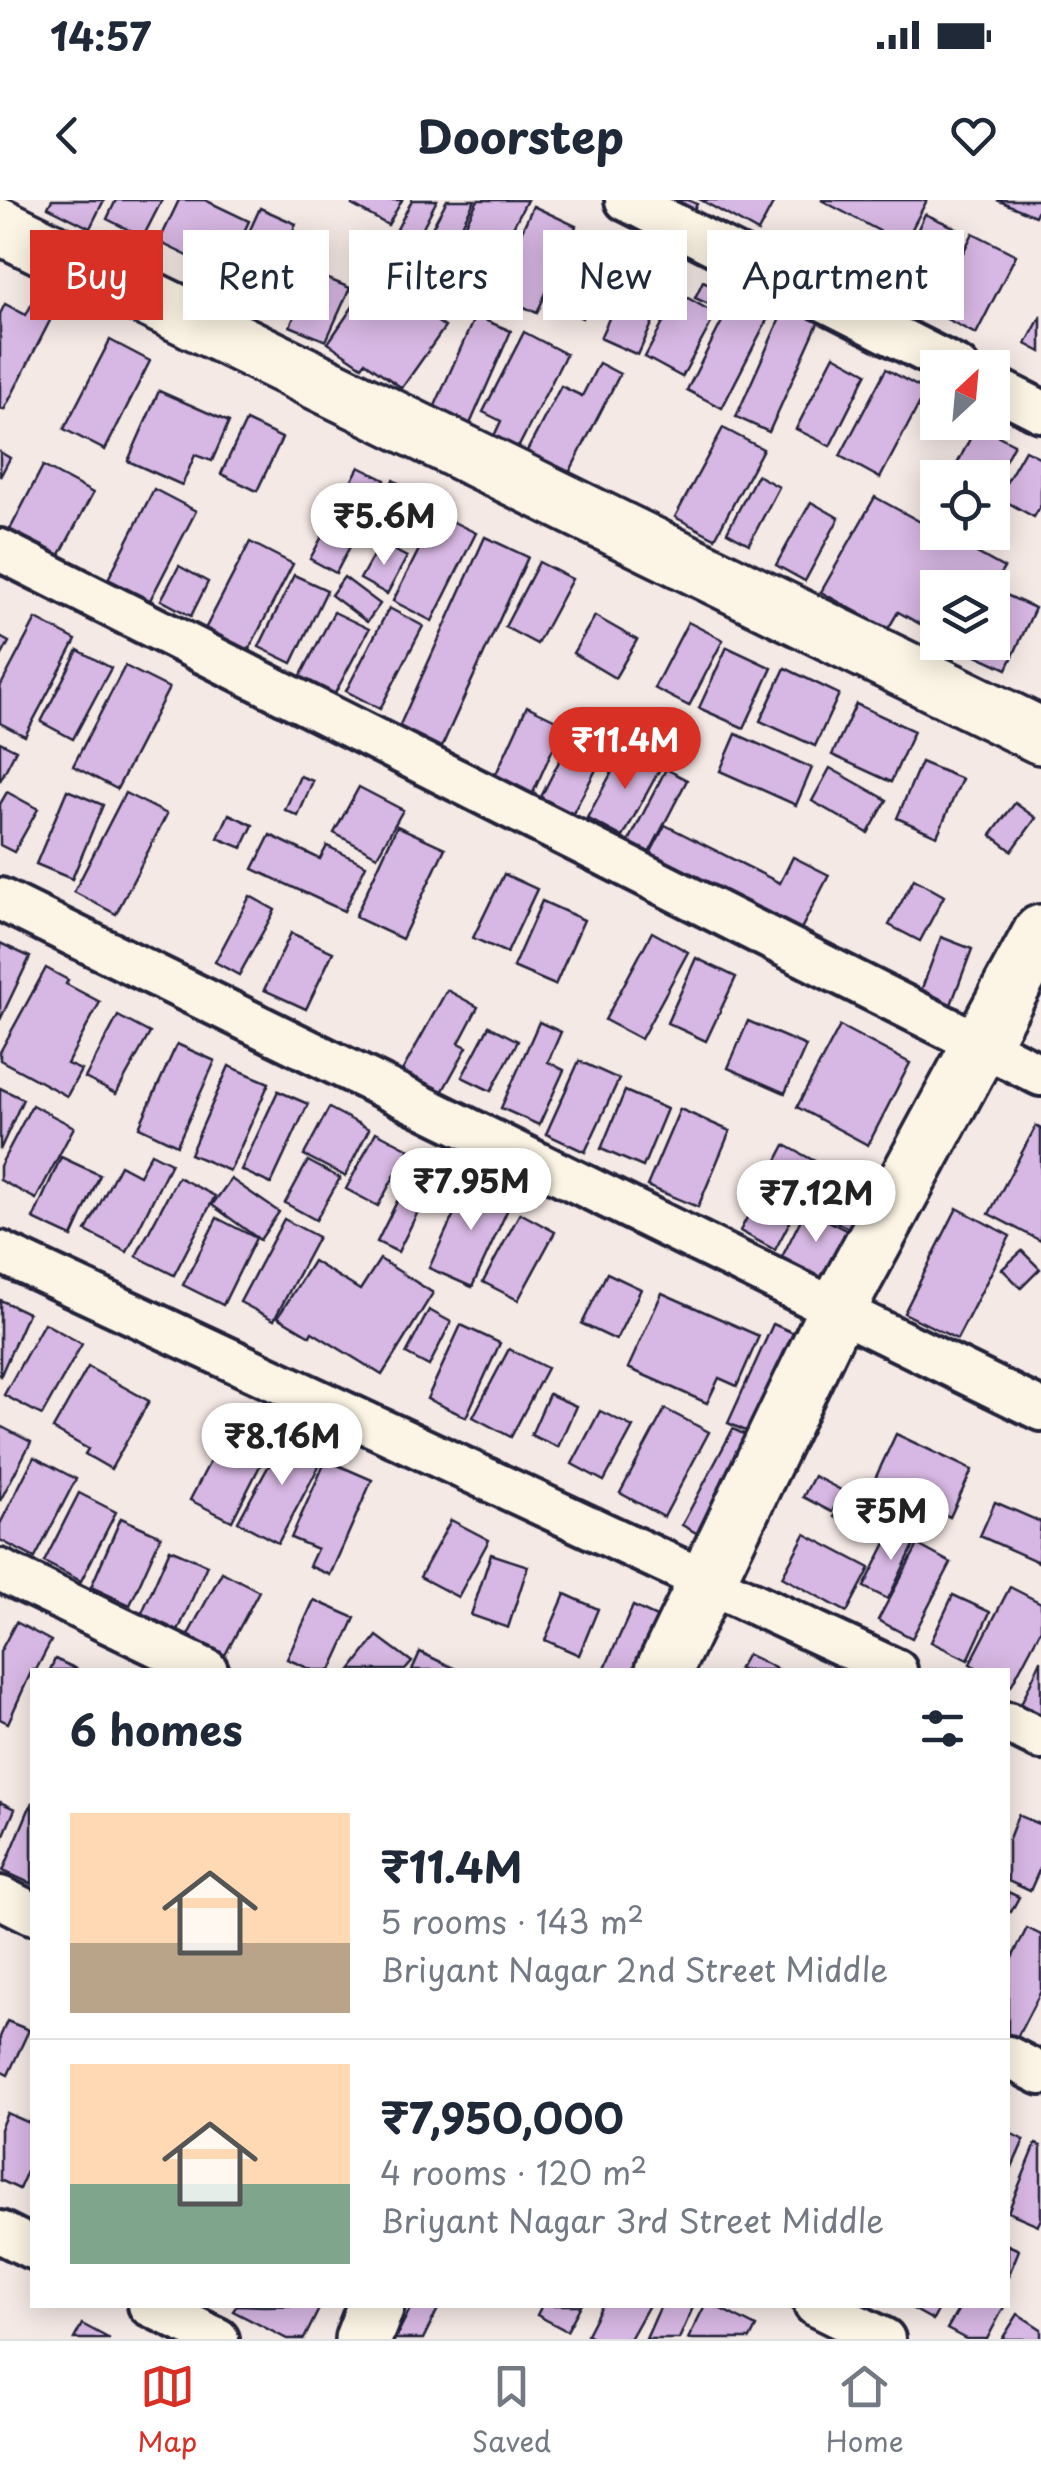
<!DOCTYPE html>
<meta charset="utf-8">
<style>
body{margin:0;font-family:"Playpen Sans",sans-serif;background:#f6f6f7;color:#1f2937;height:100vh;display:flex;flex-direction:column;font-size:38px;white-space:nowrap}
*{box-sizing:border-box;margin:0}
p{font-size:32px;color:#747a83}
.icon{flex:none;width:55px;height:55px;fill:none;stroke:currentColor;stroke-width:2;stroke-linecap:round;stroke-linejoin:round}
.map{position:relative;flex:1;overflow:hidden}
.sheet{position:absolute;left:30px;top:1468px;width:980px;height:640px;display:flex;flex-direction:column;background:#fff;border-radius:0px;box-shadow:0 5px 25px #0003}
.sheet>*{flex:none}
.top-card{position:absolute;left:30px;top:30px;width:982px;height:90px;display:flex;gap:20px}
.needle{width:65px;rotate:26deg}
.tools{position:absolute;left:920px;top:150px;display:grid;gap:20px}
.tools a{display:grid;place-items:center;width:90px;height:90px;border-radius:0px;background:#fff;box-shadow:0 5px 25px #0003;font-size:50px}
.price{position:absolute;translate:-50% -85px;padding:0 22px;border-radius:35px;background:#fff;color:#222;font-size:32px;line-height:65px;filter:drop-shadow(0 2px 5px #0008)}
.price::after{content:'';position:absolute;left:50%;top:60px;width:30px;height:22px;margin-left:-15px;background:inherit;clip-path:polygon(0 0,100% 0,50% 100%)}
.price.current{background:#d93025;color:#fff}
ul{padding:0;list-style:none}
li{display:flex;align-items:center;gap:30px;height:250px;padding:0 40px}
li+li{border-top:2px solid #e0e1e3}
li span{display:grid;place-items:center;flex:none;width:280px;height:200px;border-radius:0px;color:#555}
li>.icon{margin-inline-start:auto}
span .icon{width:120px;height:120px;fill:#fffc;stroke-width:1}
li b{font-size:42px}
h2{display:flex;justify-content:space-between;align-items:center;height:120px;padding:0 40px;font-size:42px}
.chip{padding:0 35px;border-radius:0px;background:#fff;box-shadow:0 5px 25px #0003;font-size:35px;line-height:90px}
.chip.current{background:#d93025;color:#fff}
.status{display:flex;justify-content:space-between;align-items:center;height:70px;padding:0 50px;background:#fff;direction:ltr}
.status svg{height:28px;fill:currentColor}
header{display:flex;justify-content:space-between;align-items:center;height:130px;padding:0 40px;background:#fff;font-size:45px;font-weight:700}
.menu{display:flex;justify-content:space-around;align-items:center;height:140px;border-top:2px solid #e0e1e3;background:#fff;font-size:28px;color:#747a83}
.menu a{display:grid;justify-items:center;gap:5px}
.menu .current{color:#d93025}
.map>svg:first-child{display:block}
.building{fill:#d7b7e3;stroke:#22223b;stroke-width:2.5}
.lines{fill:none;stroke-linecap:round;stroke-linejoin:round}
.street-casing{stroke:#22223b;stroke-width:48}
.secondary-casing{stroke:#22223b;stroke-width:62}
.street{stroke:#fcf5e5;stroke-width:40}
.secondary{stroke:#fcf5e5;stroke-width:55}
</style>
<div class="status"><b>14:57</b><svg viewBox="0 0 49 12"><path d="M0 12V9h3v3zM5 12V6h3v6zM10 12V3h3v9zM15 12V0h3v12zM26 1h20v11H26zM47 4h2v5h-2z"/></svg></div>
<header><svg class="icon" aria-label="back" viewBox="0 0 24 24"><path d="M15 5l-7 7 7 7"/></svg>Doorstep<svg class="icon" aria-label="heart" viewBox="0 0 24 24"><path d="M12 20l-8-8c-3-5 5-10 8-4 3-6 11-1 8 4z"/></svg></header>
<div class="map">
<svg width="1041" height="2139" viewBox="0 0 1041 2139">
<rect width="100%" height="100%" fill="#f5e9e5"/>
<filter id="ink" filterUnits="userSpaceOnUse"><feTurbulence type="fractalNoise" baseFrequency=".01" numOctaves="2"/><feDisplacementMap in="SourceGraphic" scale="20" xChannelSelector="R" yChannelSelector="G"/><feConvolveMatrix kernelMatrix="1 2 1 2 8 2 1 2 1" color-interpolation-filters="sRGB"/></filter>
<g filter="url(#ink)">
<g class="building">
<path d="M52 0H104L90 28 48 7Z"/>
<path d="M116 0H162L143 37 107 19Z"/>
<path d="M179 0H205L249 21 221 81 194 68 198 61 159 42Z"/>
<path d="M355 0H402L388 25 352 5Z"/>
<path d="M412 0H437L411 50 391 41Z"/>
<path d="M447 0H475L440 66 418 54Z"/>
<path d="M478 0H527L480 90 442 70Z"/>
<path d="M660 0H688L697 4 687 23Z"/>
<path d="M701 0H775L758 32Z"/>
<path d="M821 0H927L904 44Z"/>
<path d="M997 0H1041V3L1035 16Z"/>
<path d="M533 6 576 26 537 113 494 93Z"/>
<path d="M260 8 296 24 262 102 225 85Z"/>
<path d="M925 14 963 31 948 63 910 46Z"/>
<path d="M973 33 1016 55 976 134 933 112Z"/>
<path d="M583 43 613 59 582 118 552 102Z"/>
<path d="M907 49 931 60 908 106 884 94Z"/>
<path d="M639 53 676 70 638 155 600 138Z"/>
<path d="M314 73 350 88 326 141 290 126Z"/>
<path d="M373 77 445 127 402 188 365 162 362 166 328 143Z"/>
<path d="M703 81 734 95 726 112 695 98Z"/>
<path d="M679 93 716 114 682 177 645 157Z"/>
<path d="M36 96 57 107 4 210 0 208V114L5 104 26 115Z"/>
<path d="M734 98 769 116 722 208 687 190Z"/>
<path d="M785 107 819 121 769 232 736 217Z"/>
<path d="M475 116 511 131 470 224 434 208Z"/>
<path d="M1041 116V152L1026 144Z"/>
<path d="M524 132 566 154 518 248 494 236 501 221 483 212Z"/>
<path d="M110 140 150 161 105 250 64 229Z"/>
<path d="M834 155 867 173 830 246 796 229Z"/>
<path d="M599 163 620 174 568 275 526 253 561 186 582 196Z"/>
<path d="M886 169 926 191 880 278 840 256Z"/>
<path d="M159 191 229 222 212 261 195 255 182 285 128 261Z"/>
<path d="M246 221 282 238 257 291 221 274Z"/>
<path d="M977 225 1014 244 992 285V278H950Z"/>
<path d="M723 228 763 249 715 338 675 317Z"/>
<path d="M1025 250 1041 258V305L1034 317 998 297Z"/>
<path d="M0 252 10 258 0 277Z"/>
<path d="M43 266 93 293 57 360 4 341Z"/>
<path d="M359 267 385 280 336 373 310 359Z"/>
<path d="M757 275 779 287 749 344 727 332Z"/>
<path d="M393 280 411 290 383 342 365 332Z"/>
<path d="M154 289 196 311 146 408 104 387Z"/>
<path d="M875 297 1004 368 992 388H938V434L898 412 888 429 821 392Z"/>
<path d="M811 302 839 318 805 381 776 365Z"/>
<path d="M437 314 476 333 432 421 393 401Z"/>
<path d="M485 337 528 357 437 557 394 538Z"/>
<path d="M250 342 293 364 245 457 202 435Z"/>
<path d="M380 343 407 357 387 394 360 379Z"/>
<path d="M539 362 572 379 537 444 505 427Z"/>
<path d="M179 366 208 382 191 416 161 400Z"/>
<path d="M294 375 327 390 292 463 259 447Z"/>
<path d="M344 377 380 404 367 422 331 395Z"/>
<path d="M1002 393 1035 408 1007 469 974 454 980 442H992V415Z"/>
<path d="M389 408 423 426 380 509 346 491Z"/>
<path d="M334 412 369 429 333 497 299 479Z"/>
<path d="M595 416 637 440 615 478 573 453Z"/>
<path d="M36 419 76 440 25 536 0 523V487Z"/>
<path d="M688 422 723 440 689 506 654 488Z"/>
<path d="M0 437 9 442 0 459Z"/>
<path d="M727 447 772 468 744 528 699 508Z"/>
<path d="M78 450 111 468 73 539 41 522Z"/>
<path d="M125 466 169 488 117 589 73 566Z"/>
<path d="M785 468 839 494 815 546 760 521Z"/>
<path d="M856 504 914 531 891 582 832 555Z"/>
<path d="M527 506 564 524 528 604 490 587Z"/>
<path d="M575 530 608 547 571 617 539 601Z"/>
<path d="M736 534 812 568 796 605 720 571Z"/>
<path d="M0 542 16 550 0 581Z"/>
<path d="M626 546 662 565 623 637 587 618Z"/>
<path d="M921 562 962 579 937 636 897 618Z"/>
<path d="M830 568 887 600 868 633 812 601Z"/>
<path d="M666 569 687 580 645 661 624 651Z"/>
<path d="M300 576 313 581 298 616 285 610Z"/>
<path d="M359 587 403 610 377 656 334 633Z"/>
<path d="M67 590 103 605 72 679 36 664Z"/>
<path d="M7 592 38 609 14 652 0 645V604Z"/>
<path d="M125 593 167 614 116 714 74 692Z"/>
<path d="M1015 603 1036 618 1012 651 991 635Z"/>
<path d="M229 614 253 625 242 648 218 638Z"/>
<path d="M665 625 780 683 793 657 829 675 800 731 650 654Z"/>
<path d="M397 626 445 648 402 739 355 717Z"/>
<path d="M270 635 320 659 327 646 366 665 344 711 253 669Z"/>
<path d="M504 674 537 689 507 753 473 738Z"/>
<path d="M914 679 944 696 920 741 889 725Z"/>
<path d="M250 696 275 710 239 775 215 762Z"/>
<path d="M542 701 584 720 555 785 513 767Z"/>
<path d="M652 732 688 752 641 839 605 820Z"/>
<path d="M291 733 333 752 306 809 264 790Z"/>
<path d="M941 737 972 749 949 810 918 799Z"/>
<path d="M0 743 30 757 0 820Z"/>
<path d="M696 758 736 777 706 841 667 823Z"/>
<path d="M46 768 68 780 66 784 100 802 67 864 81 870 67 896 0 860V852Z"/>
<path d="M447 790 478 807 459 843 467 847 441 894 401 873Z"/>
<path d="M118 816 150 833 116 894 85 878Z"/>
<path d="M748 821 806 846 785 893 728 868Z"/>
<path d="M539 822 561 832 548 862 564 870 539 925 501 908Z"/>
<path d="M489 826 518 841 491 891 462 877Z"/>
<path d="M840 826 910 863 868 945 797 907Z"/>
<path d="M177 844 215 861 177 945 139 927Z"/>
<path d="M579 861 619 879 585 952 546 934Z"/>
<path d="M229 866 269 883 230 971 190 954Z"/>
<path d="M0 888 23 899 0 950Z"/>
<path d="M278 891 308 904 271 984 241 970Z"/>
<path d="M625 891 667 909 643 967 601 949Z"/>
<path d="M32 905 74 927 36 999 0 980V966Z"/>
<path d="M329 908 369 929 345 976 304 955Z"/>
<path d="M680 909 730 931 698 1007 647 986Z"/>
<path d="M1036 926 1041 929V1041L989 1014Z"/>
<path d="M376 932 409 949 378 1006 346 989Z"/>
<path d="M785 945 820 964 775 1050 740 1031Z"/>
<path d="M151 953 171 963 127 1052 86 1031 120 965 139 975Z"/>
<path d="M420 955 441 965 398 1052 377 1042Z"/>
<path d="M61 957 100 975 72 1037 33 1019Z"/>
<path d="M308 961 340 978 316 1020 285 1003Z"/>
<path d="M856 967 878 978 852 1030 829 1018Z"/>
<path d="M178 977 215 996 174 1075 136 1056Z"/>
<path d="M231 979 279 1012 260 1040 212 1005Z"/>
<path d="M470 979 513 998 472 1087 429 1068Z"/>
<path d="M957 1008 1010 1036 957 1139 904 1113Z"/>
<path d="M806 1009 851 1033 827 1081 782 1057Z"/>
<path d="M520 1013 555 1032 518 1100 483 1082Z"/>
<path d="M217 1018 256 1038 223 1105 183 1085Z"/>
<path d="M284 1019 318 1037 274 1120 240 1102Z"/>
<path d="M1022 1051 1040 1069 1021 1088 1002 1069Z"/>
<path d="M380 1059 433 1093 382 1175 312 1132 310 1136 278 1117 313 1061 360 1090Z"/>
<path d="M607 1073 641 1089 616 1140 582 1124Z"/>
<path d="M662 1093 759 1136 737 1186 719 1178 707 1203 628 1168Z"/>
<path d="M0 1100 28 1113 0 1177Z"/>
<path d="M429 1110 451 1122 429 1166 406 1154Z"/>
<path d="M44 1123 82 1144 42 1215 4 1195Z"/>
<path d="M773 1124 803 1137 757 1236 728 1223Z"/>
<path d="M461 1125 500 1143 466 1217 427 1199Z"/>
<path d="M509 1149 547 1168 511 1237 473 1217Z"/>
<path d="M88 1167 149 1201 111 1269 85 1254 88 1249 53 1229Z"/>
<path d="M549 1194 576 1206 558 1247 531 1235Z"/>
<path d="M239 1206 280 1226 232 1321 190 1300Z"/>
<path d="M665 1209 709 1232 664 1317 620 1293Z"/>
<path d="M600 1211 633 1227 604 1281 572 1264Z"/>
<path d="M0 1226 31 1242 0 1301Z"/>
<path d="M733 1229 752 1238 700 1335 682 1325Z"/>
<path d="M287 1232 326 1253 278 1343 238 1322Z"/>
<path d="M896 1234 972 1270 950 1317 874 1281Z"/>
<path d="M34 1257 76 1279 35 1358 0 1340V1324Z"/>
<path d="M326 1260 372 1280 330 1375 309 1366 317 1349 291 1338Z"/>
<path d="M814 1276 843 1291 832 1312 803 1297Z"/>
<path d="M847 1290 882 1307 870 1334 834 1317Z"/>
<path d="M79 1293 116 1312 81 1381 44 1362Z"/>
<path d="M995 1302 1041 1322 1038 1362 980 1336Z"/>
<path d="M121 1318 161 1336 130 1405 91 1387Z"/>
<path d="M451 1320 489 1340 458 1397 420 1377Z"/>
<path d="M894 1327 917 1339 888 1399 864 1387Z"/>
<path d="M805 1334 870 1368 847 1412 782 1377Z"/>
<path d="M918 1345 951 1363 912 1438 878 1420Z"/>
<path d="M170 1349 207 1365 178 1431 141 1415Z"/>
<path d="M491 1354 528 1366 508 1428 471 1415Z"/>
<path d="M222 1372 259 1391 225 1455 188 1435Z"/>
<path d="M1010 1387 1041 1403V1429L1011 1486 1008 1484V1470H981L970 1464Z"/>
<path d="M565 1394 598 1409 579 1455 545 1440Z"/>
<path d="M953 1395 990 1412 968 1460 931 1442Z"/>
<path d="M314 1400 355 1418 331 1470H312L287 1459Z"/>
<path d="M633 1406 661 1419 638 1470H604Z"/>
<path d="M16 1422 51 1441 36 1470H32L8 1523 0 1519V1452Z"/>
<path d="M377 1436 412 1462 405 1470H351Z"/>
<path d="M420 1452 458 1470H412Z"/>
<path d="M747 1454 779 1470H738Z"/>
<path d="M55 1459 79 1470H50Z"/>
<path d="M1041 1460V1515L1020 1506Z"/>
<path d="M0 1602 15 1609 0 1644Z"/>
<path d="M32 1602V1684L3 1671Z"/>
<path d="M1018 1615 1041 1625V1666L1030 1691 1008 1681V1641Z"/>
<path d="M1008 1692 1019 1697 1011 1712 1008 1711Z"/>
<path d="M1027 1728 1041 1735V1791L1012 1847 1008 1845V1766Z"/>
<path d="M7 1821 29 1830 8 1875 0 1871V1837Z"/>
<path d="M7 1913 32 1924V1960L19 1989 0 1980V1929Z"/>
<path d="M1008 1932 1024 1940 1008 1976Z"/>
<path d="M1036 1944 1041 1946V2019L1038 2025 1008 2012Z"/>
<path d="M1008 2045 1019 2050 1008 2077Z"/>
<path d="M237 2105 264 2106 321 2105 304 2139H287L233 2111Z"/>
<path d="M412 2105H440L423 2139H395Z"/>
<path d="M542 2105H581L567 2131 537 2115Z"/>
<path d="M602 2105H649L630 2139H596L587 2134Z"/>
<path d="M661 2105H694L679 2139H646Z"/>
<path d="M705 2105H713L756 2127 750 2139H688Z"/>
<path d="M906 2105H941L933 2120Z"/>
<path d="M961 2105H1005L987 2139H966L947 2129Z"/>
<path d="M1018 2114 1041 2129V2139H1002Z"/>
<path d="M82 2124 110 2139H74Z"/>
</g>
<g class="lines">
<defs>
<g id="street">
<path d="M626 0 958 168"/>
<path d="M992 186 1041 211"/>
<path d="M0 350 1041 875"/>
<path d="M0 699 1041 1210"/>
<path d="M0 1052 896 1470"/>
<path d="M0 1370 207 1470"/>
<path d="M1008 1523 1041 1539"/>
<path d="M0 1697 32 1713"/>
<path d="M1008 1857 1041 1874"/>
<path d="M0 2032 32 2048"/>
<path d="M149 2105 218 2139"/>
<path d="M815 2105 884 2139"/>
</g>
<g id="secondary">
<path d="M0 26 1041 536"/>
<path d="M664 1470 838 1108 1041 733"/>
<path d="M363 2139 376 2105"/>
</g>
</defs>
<use href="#street" class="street-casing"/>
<use href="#secondary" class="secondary-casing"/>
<use href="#street" class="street"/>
<use href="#secondary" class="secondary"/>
</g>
</g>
</svg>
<div class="tools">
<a><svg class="needle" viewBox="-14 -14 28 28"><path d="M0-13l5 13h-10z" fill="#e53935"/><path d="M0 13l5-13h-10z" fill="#747a83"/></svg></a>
<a><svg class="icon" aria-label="locate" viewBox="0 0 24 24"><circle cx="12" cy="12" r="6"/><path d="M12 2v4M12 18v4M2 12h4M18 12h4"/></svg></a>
<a><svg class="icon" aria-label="layers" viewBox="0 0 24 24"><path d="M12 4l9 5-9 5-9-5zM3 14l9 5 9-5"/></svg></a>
</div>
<b class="price" style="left:384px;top:368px">₹5.6M</b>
<b class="price current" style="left:625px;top:592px">₹11.4M</b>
<b class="price" style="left:471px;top:1033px">₹7.95M</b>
<b class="price" style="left:816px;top:1045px">₹7.12M</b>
<b class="price" style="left:282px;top:1288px">₹8.16M</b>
<b class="price" style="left:891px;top:1363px">₹5M</b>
<div class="top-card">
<a class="chip current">Buy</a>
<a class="chip">Rent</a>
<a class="chip">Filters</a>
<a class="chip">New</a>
<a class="chip">Apartment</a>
</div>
<section class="sheet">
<h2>6 homes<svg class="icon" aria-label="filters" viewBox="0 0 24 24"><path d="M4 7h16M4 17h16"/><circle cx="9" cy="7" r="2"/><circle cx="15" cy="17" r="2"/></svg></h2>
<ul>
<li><span style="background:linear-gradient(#ffd9b3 65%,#b9a48a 0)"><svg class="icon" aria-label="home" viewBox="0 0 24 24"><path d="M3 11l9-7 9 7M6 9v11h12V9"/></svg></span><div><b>₹11.4M</b><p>5 rooms · 143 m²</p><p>Briyant Nagar 2nd Street Middle</p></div></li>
<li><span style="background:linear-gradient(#ffd9b3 60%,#7fa58c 0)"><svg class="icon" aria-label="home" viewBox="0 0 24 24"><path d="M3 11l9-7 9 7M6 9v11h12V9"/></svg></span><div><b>₹7,950,000</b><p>4 rooms · 120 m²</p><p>Briyant Nagar 3rd Street Middle</p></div></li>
</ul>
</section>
</div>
<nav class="menu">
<a class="current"><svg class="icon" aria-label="map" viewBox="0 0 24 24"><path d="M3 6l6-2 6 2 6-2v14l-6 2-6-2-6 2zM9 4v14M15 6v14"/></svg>Map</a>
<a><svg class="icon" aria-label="saved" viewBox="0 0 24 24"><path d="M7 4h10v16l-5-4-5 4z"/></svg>Saved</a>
<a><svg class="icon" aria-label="home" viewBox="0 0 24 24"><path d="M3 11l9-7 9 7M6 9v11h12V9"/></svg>Home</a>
</nav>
